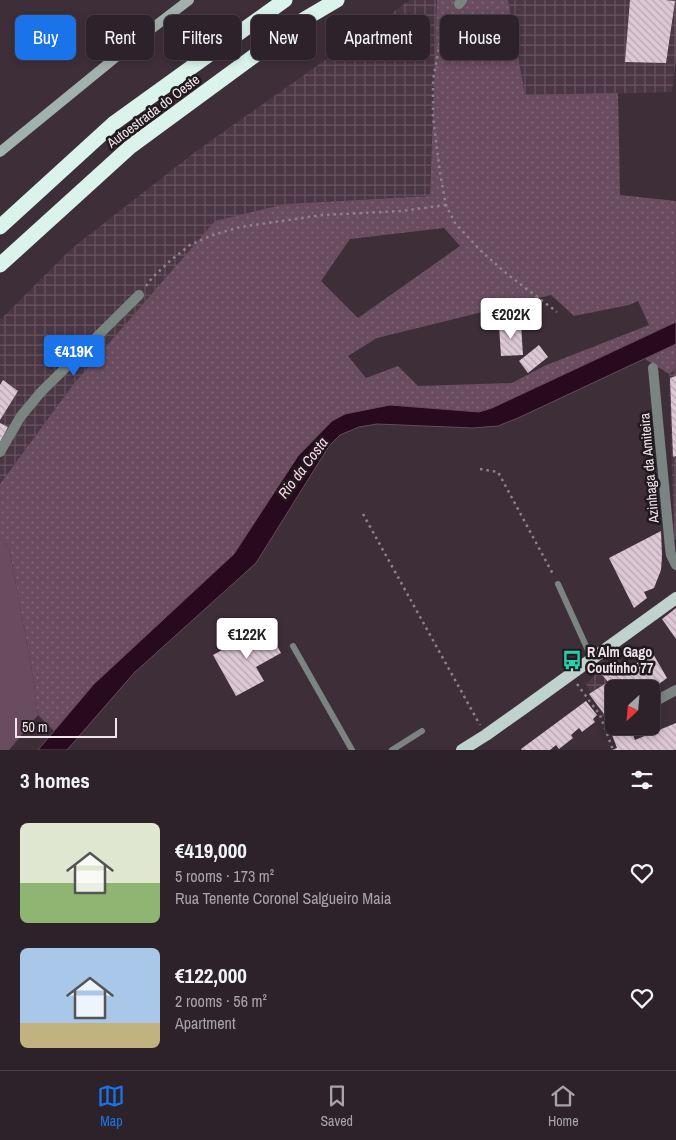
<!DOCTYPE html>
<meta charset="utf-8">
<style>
body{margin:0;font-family:"Archivo Narrow",sans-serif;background:#3a2f36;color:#f1f3f6;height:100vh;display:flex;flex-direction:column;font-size:19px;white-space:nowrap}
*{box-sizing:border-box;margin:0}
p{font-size:16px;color:#a7a4a8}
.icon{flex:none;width:28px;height:28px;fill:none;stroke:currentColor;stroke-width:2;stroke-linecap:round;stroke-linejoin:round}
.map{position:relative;height:750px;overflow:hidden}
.details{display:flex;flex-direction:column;background:#2e222a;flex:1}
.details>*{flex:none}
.top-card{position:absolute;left:15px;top:15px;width:646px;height:45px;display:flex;gap:10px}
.needle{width:32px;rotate:206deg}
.controls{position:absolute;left:605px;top:680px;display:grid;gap:10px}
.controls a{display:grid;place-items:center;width:55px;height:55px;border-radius:8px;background:#2e222a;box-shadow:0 2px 8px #0003,0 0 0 1px #493f47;font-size:25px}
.scale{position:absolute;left:15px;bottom:12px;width:102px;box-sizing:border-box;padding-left:5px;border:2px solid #f0e5eb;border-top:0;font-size:14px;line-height:18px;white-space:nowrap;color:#f0e5eb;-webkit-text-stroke:4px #20191d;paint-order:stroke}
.price{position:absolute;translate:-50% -42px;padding:0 11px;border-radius:5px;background:#fff;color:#222;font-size:16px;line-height:32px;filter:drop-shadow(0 1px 2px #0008)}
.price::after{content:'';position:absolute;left:50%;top:30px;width:15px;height:11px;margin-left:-8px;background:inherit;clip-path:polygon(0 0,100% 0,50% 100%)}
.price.current{background:#1a73e8;color:#fff}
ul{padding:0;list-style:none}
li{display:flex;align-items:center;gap:15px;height:125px;padding:0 20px}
li span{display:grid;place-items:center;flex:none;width:140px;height:100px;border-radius:8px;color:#555}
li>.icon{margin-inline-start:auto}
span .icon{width:60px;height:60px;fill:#fffc;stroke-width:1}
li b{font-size:21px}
h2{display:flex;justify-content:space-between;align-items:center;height:60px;padding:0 20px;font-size:21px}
.chip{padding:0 18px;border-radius:8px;background:#2e222a;box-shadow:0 2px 8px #0003,0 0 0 1px #493f47;font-size:18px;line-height:45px}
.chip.current{background:#1a73e8;color:#fff}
.tabs{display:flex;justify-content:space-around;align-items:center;height:70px;border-top:1px solid #493f47;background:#2e222a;font-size:14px;color:#a7a4a8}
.tabs a{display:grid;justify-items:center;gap:2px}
.tabs .current{color:#1a73e8}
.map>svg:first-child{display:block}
.industrial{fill:url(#industrial-grid)}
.grass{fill:url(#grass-dots);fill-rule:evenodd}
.garden{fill:#694c5e}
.water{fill:#280a1e;stroke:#644c5c}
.building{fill:url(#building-back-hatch)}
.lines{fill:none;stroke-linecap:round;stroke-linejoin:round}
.path{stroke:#8f818a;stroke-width:2.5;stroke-dasharray:2.5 4;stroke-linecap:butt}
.lane{stroke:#7a8480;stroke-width:6}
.street{stroke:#7a8480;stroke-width:10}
.secondary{stroke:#a1b1ab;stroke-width:10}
.primary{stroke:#bfd3cc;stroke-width:12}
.highway{stroke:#daf3eb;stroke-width:15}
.labels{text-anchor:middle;stroke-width:5;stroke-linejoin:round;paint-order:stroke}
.street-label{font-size:14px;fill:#f0e5eb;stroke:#20191d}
.poi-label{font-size:14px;font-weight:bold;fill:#f0e5eb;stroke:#20191d;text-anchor:start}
.water-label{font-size:15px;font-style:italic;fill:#fed6ed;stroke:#20191d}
</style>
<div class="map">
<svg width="676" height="750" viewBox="0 0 676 750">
<defs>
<pattern id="industrial-grid" width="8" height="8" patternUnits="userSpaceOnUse" patternTransform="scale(1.25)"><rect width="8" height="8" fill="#4b3643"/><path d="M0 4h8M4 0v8" fill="none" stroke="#65535e"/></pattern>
<pattern id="grass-dots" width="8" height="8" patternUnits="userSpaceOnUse" patternTransform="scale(1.25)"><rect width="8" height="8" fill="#694c5e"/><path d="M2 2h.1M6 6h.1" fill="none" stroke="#7f6675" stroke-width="1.8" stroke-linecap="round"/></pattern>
<pattern id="building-back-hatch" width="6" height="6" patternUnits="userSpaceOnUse" patternTransform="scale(1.25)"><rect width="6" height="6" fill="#dcc7d4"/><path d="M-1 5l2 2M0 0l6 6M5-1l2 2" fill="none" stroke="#b7a6b0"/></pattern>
</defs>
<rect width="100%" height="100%" fill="#3e2e38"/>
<g class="industrial">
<path d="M410 0H437L430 196 285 204 72 386 0 484V320L71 249 195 152Z"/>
<path d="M508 0H676V59L672 92 525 96Z"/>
<path d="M676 369V540L674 539 669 374Z"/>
<path d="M618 656 638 689H614V726H630L612 734 586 684 602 668Z"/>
</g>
<g class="grass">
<path d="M437 0H508L525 95 618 93 620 195 676 201V322L492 408 479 412 390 405 298 456 234 554 94 684 54 731 38 715 33 676 9 548 0 539V484L72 386 215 221 285 204 430 196ZM444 228 460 246 358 318 321 281 350 239ZM551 295 574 316 629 305 638 301 649 325 544 366 512 383 418 386 398 366 366 378 348 356 377 338Z"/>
<path d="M676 344V369L669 374 645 359Z"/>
</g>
<path class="garden" d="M0 539 9 548 33 676 38 715 9 750H0Z"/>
<path class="water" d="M676 322V344L518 418 498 426 473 428 377 424 359 427 340 435 329 446 256 563 134 673 67 750H38L94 684 234 554 298 456 332 421 345 414 390 405 479 412 492 408Z"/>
<g class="building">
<path d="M630 0H665L675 1 666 63 625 62Z"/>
<path d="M521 325 523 355 501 356 499 326Z"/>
<path d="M539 345 548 357 528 373 519 361Z"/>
<path d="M676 376V456L673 457 670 378Z"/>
<path d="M3 380 18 391 0 420V385Z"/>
<path d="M0 423 8 427 0 442Z"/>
<path d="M661 531 662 556 661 570 654 588 644 592 647 598 634 608 609 558Z"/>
<path d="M676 608V639L662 619Z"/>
<path d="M266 626 281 653 256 667 264 681 236 696 213 655Z"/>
<path d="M652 652 667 678 651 690V689H614V726H622L624 730 630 728 635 740 676 723V750H612L617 748 604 714 589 694 608 682 600 672 615 661 624 673Z"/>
<path d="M586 701 597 715 593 719 595 722 582 732 579 728 571 735 573 738 559 749 556 745 550 750H522L521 749Z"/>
</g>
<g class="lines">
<g class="path">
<path d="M454 14 440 42 433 80V117L440 173 446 205 455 223 480 250 507 274 557 312"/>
<path d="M146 286 152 278 171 260 190 245 213 235 240 227 323 215 401 211 446 205"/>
<path d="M480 469 498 472 554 576"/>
<path d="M363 514 480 725"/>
<path d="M577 684 600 715 613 750"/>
</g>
<g class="lane">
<path d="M558 584 592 659"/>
<path d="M293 646 352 750"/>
<path d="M392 750 422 731"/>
</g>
<g class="street">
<path d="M459 4 462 0"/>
<path d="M653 368 670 548 671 555 676 565"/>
<path d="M0 452 21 416 41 392 139 295"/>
<path d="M652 703 676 690"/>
</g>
<path class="secondary" d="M0 152 137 40 189 0"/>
<path class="primary" d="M462 750 486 735 524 708 676 598"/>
<g class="highway">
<path d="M0 227 114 123 285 0"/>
<path d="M0 265 130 147 303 20 337 0"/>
</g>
</g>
<defs>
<symbol id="bus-bare" viewBox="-9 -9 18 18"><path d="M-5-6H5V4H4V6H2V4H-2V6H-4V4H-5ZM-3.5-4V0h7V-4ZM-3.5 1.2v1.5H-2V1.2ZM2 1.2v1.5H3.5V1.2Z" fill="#23d5af" stroke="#20191d" stroke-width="2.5" paint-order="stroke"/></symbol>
</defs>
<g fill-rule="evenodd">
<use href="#bus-bare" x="558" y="646" width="28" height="28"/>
</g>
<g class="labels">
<g class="street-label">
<text transform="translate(153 111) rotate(-37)" y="5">Autoestrada do Oeste</text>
<text transform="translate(649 468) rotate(-95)" y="5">Azinhaga da Amiteira</text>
</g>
<g class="poi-label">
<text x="587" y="657">R Alm Gago<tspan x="587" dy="16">Coutinho 77</tspan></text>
</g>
<g class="water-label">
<text transform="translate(303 468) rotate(-53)" y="5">Rio da Costa</text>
</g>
</g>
</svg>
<div class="controls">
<a><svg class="needle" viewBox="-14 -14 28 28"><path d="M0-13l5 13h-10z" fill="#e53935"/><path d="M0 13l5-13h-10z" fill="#a7a4a8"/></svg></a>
</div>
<div class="scale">50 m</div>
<b class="price" style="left:511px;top:340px">€202K</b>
<b class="price current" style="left:74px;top:377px">€419K</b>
<b class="price" style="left:247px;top:660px">€122K</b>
<div class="top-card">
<a class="chip current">Buy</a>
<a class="chip">Rent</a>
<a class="chip">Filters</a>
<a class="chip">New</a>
<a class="chip">Apartment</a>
<a class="chip">House</a>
</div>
</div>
<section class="details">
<h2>3 homes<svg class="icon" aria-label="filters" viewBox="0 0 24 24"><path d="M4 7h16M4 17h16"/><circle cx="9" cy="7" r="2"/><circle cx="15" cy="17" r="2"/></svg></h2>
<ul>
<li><span style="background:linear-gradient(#dfe7d0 60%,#8fb573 0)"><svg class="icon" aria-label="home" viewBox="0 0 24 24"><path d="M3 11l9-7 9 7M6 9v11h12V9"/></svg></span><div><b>€419,000</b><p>5 rooms · 173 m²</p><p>Rua Tenente Coronel Salgueiro Maia</p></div><svg class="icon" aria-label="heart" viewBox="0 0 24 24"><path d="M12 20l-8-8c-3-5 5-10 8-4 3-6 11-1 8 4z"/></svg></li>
<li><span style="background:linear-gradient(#a9c7e8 75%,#c2b280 0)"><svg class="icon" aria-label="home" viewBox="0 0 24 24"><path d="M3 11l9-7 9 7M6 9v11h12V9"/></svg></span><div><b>€122,000</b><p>2 rooms · 56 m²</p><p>Apartment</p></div><svg class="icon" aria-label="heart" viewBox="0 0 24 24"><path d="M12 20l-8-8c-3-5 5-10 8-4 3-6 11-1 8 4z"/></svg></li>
</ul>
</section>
<nav class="tabs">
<a class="current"><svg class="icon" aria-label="map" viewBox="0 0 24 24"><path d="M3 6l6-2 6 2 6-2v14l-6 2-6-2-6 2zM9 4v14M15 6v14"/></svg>Map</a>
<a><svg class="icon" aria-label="saved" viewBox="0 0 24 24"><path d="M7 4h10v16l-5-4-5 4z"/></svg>Saved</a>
<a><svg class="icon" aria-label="home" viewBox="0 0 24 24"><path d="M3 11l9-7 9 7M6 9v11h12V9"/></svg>Home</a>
</nav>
